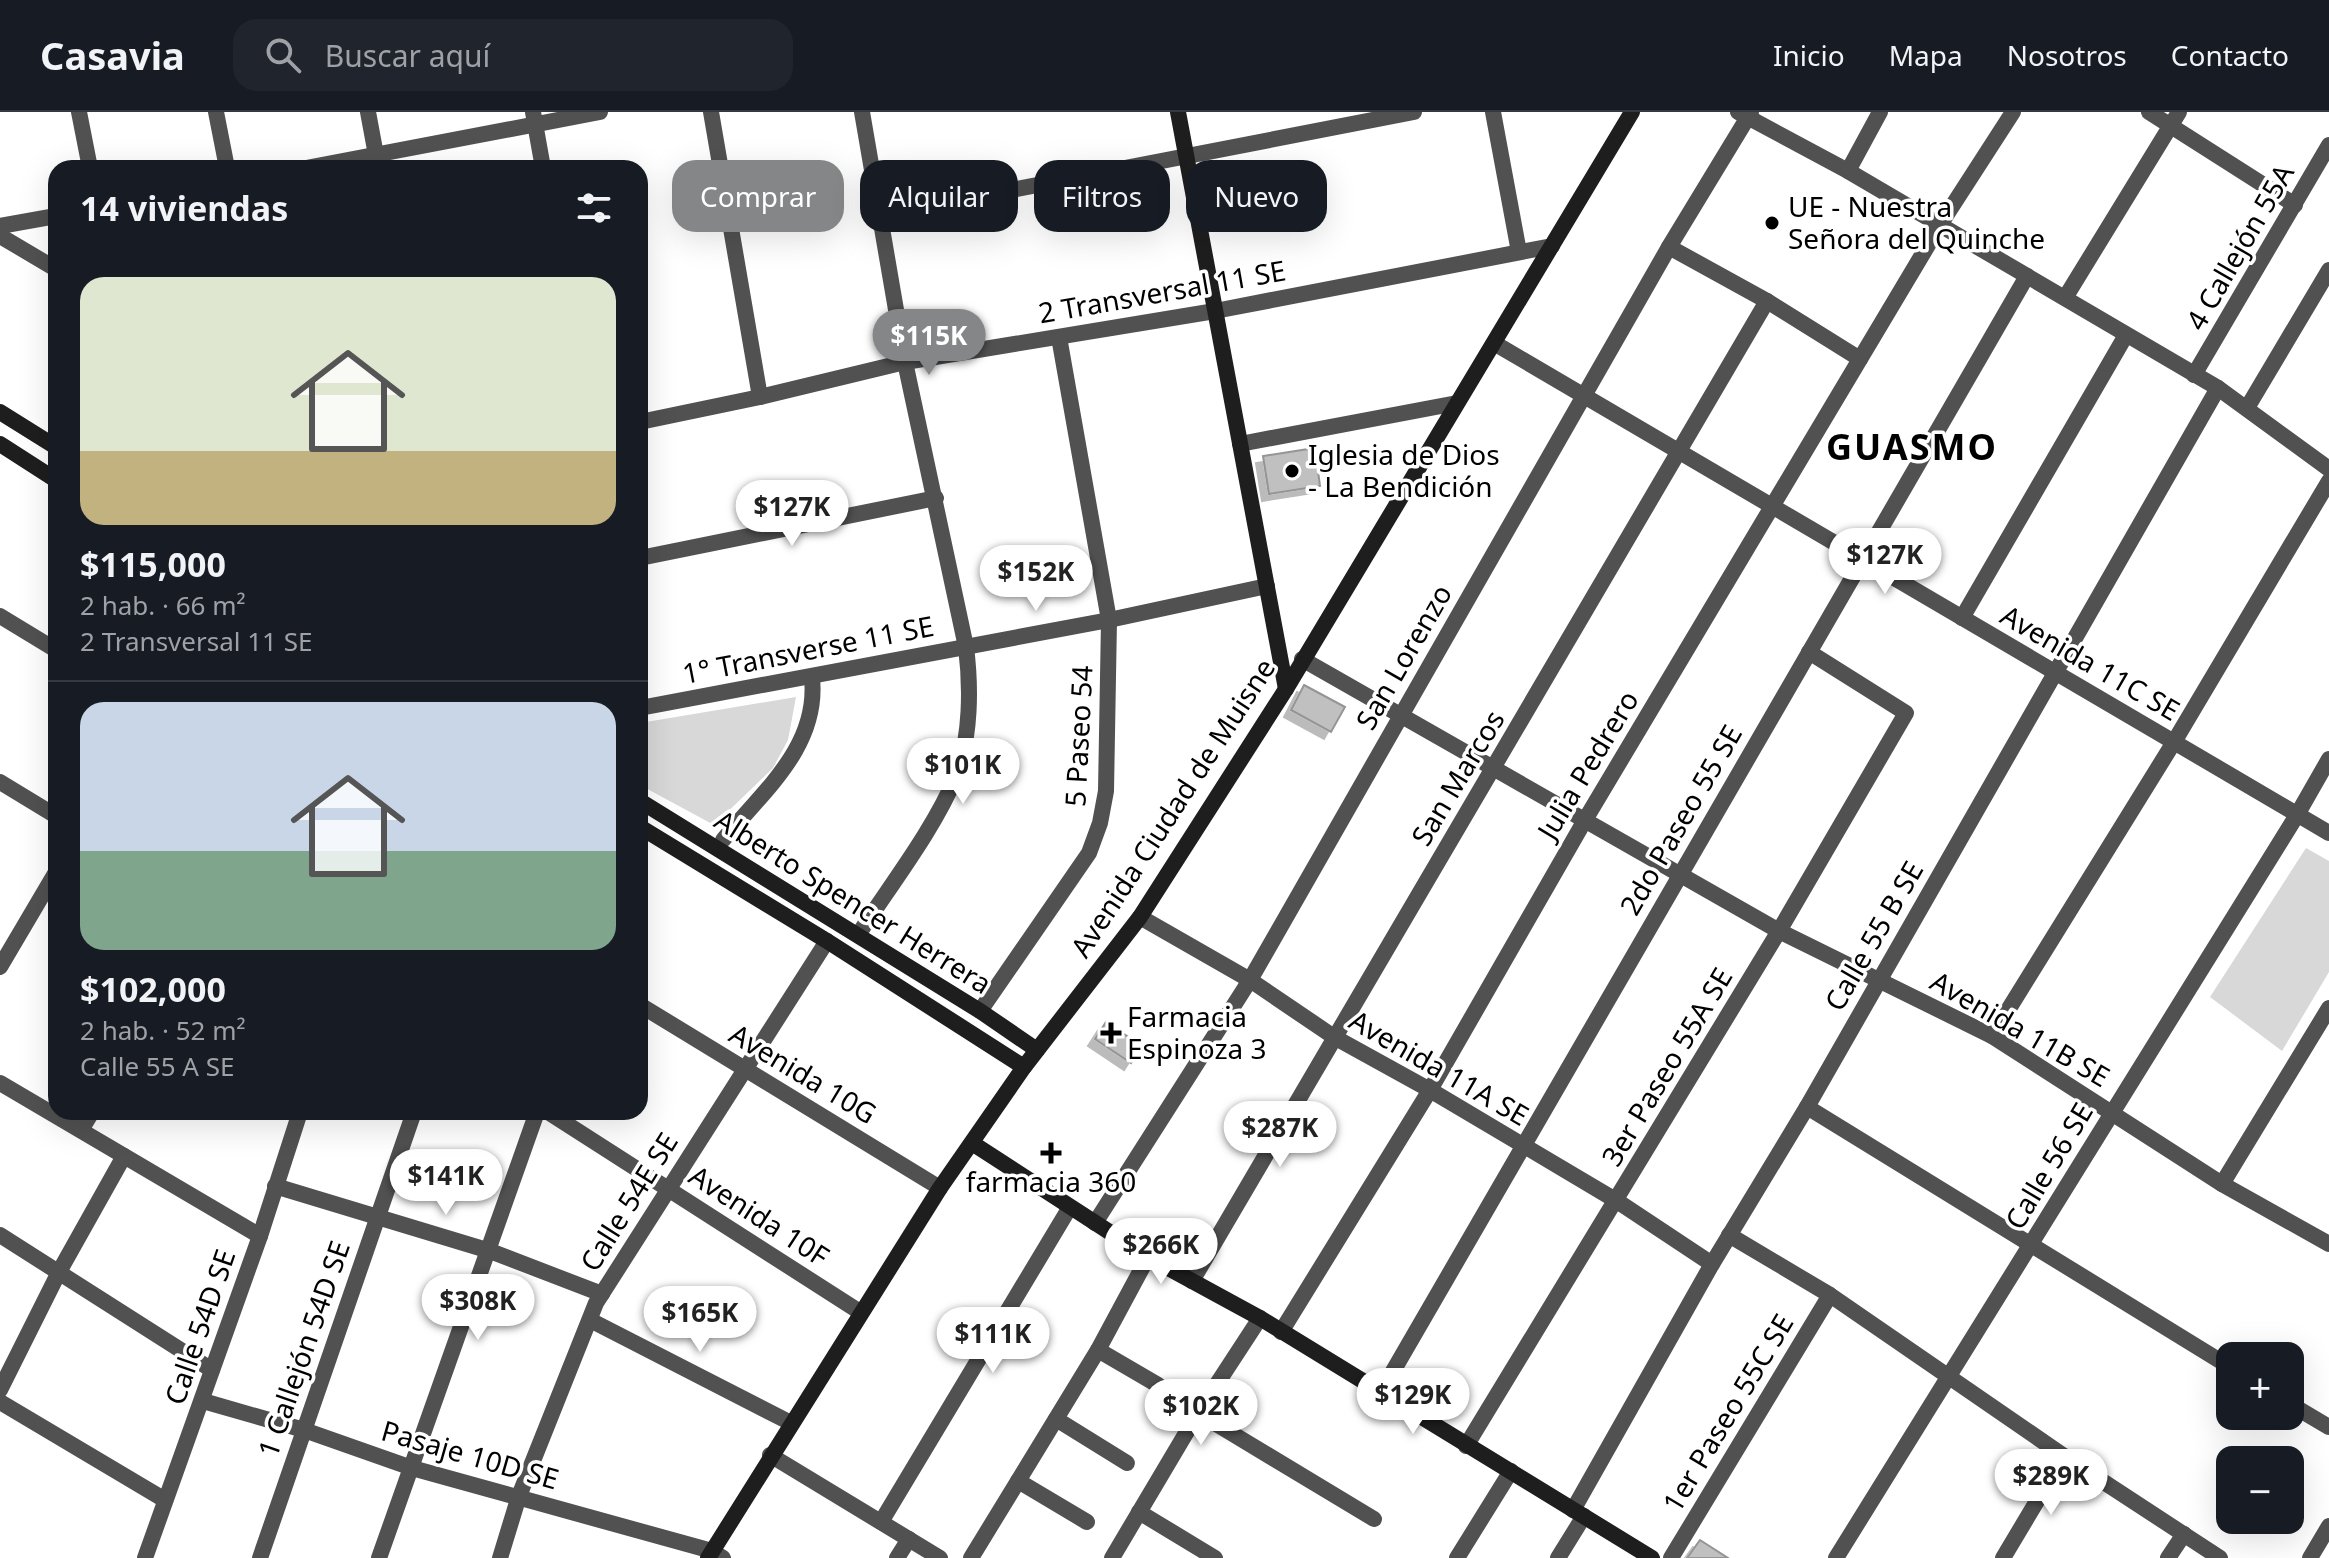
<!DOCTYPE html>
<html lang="es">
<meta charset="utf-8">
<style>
body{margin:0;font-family:"Noto Sans",sans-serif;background:#20242c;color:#f1f3f6;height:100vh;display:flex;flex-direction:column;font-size:30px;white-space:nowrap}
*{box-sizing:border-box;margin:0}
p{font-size:26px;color:#9ea1a6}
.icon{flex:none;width:44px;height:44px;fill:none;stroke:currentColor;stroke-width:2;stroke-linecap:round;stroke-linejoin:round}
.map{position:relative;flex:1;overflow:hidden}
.side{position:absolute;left:48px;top:48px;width:600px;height:960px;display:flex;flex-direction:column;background:#171b24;border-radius:24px;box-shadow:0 8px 32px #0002}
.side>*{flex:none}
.top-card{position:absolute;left:672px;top:48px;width:760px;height:72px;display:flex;gap:16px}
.buttons{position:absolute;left:2216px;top:1230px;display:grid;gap:16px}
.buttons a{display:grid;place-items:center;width:88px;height:88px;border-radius:16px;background:#171b24;box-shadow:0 8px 32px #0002;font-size:40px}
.price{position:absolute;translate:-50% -68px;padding:0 18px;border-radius:28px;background:#fff;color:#222;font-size:26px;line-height:52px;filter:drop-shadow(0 2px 4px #0008)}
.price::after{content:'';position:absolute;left:50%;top:48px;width:24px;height:18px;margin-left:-12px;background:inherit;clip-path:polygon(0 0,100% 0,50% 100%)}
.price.selected{background:#858687;color:#fff}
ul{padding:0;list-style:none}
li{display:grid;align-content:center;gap:16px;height:424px;padding:0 32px}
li+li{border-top:2px solid #363941}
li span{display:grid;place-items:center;height:248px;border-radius:24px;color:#555}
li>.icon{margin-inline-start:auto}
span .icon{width:144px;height:144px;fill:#fffc;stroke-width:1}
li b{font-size:34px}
h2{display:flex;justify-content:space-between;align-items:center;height:96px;padding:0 32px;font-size:34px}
.pill{padding:0 28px;border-radius:24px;background:#171b24;box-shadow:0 8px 32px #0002;font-size:28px;line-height:72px}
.pill.selected{background:#858687;color:#fff}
header{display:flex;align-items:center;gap:48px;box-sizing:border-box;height:112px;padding:0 40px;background:#171b24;border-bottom:2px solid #363941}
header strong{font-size:38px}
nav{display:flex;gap:44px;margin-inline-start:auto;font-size:28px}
.search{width:560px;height:72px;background:#20242c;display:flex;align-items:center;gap:20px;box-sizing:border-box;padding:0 28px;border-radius:24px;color:#9ea1a6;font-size:30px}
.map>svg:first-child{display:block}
.green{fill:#d8d8d8}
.building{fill:#c0c0c0;stroke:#959595;stroke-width:2;filter:url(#shadow)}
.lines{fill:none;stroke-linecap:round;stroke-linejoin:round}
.street{stroke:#515151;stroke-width:16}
.secondary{stroke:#1e1e1e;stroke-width:16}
.poi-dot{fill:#000;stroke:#fff;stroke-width:3}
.labels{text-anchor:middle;stroke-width:7;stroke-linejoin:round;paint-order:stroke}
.poi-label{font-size:28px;fill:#000;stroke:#fff;text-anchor:start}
.street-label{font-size:28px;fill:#000;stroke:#fff}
.district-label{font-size:36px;font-weight:bold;letter-spacing:2px;fill:#000;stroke:#fff}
</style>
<header>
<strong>Casavia</strong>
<div class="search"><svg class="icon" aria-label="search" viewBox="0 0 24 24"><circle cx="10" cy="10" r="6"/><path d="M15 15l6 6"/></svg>Buscar aquí</div>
<nav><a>Inicio</a><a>Mapa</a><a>Nosotros</a><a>Contacto</a></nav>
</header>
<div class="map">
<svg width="2329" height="1446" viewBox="0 0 2329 1446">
<defs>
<filter id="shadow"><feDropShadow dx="-7" dy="7" stdDeviation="0" flood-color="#0004"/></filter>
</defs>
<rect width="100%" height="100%" fill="#fff"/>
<g class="green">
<path d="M796 585 788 628 773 656 714 713 640 673V611Z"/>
<path d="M2306 736 2329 749V860L2282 939 2210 885Z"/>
</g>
<g class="building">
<path d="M1315 336 1320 374 1269 382 1263 344Z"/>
<path d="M1304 573 1345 595 1331 620 1291 598Z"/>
<path d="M1106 910 1142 934 1131 951 1095 927Z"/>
<path d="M1700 1428 1728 1446H1687Z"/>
</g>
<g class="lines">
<g class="street">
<path d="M79 0 90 56"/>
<path d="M216 0 227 56"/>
<path d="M368 0 376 43"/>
<path d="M533 0 543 56"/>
<path d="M711 0 760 285"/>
<path d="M1493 0 1519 140"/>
<path d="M1738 0 1848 59 2218 276 2329 357"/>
<path d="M2149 0 2295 93"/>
<path d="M306 56 600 0"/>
<path d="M1848 59 1880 0"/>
<path d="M878 104 1414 0"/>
<path d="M0 114 56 104"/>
<path d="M0 124 56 157"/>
<path d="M1669 135 1767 189 1860 247"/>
<path d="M2065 186 2179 0"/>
<path d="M1494 231 2329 721"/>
<path d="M2194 263 2329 33"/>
<path d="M2247 296 2329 158"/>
<path d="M640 310 760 285 905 250 1215 199 1552 134"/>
<path d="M1240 332 1457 291"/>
<path d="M640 446 936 386"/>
<path d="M0 504 56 538"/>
<path d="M1962 506 2126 223"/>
<path d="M1302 547 1779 819 1992 924 2222 1072 2329 1132"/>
<path d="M640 596 1109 508 1267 474"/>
<path d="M0 670 56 704"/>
<path d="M723 728C763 679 819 635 812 566"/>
<path d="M1140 805 1250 868 1334 925 1430 978 1617 1089 1712 1152"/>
<path d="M858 823C889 775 935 716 956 664 971 625 971 575 966 535L905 250 862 0"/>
<path d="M0 855 56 760"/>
<path d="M640 893 940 1076"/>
<path d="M980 899 1089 741 1100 711 1106 679 1109 508 1059 225"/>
<path d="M1992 924 2174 630 2329 369"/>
<path d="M0 971 260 1124"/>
<path d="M1807 995 2230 1255"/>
<path d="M548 1000 860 1200"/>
<path d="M81 1018 92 1000"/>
<path d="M2222 1072 2329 896"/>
<path d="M275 1074 490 1139 602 1182"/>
<path d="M1095 1111 1250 868 1669 135 1751 0"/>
<path d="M0 1123 212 1258"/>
<path d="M1729 1123 1830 1183 2064 1344 2220 1446"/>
<path d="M1192 1169 1767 189"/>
<path d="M590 1208 791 1311"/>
<path d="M1281 1220 1430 978 1585 708 1940 113 2013 0"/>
<path d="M1098 1238 1158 1273"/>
<path d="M0 1278 59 1160 124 1044"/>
<path d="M1381 1280 2027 164"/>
<path d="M203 1289 304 1318 412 1356 712 1439 723 1446"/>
<path d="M0 1290 165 1388"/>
<path d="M2290 1292 2329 1315"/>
<path d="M1198 1301 1374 1407"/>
<path d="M1056 1307 1127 1351"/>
<path d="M1466 1334 1779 819 1906 601 1809 540"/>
<path d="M770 1343 940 1446"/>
<path d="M1018 1369 1087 1410"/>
<path d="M1573 1398 1712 1152 1807 995 2218 276"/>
<path d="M1139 1400 1215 1446"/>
<path d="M881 1410 1070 1095"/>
<path d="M145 1446 260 1124 300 1000"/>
<path d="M260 1446 414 1000"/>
<path d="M379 1446 537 1000"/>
<path d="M500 1446 519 1384 596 1191 827 829"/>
<path d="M897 1446 909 1427"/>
<path d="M971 1446 1098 1238 1148 1145"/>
<path d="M1112 1446 1198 1301 1260 1206"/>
<path d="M1457 1446 1511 1359"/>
<path d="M1558 1446 1584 1404"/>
<path d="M1671 1446 1830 1183"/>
<path d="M1836 1446 2297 703 2329 647"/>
<path d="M2003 1446 2064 1344"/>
<path d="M2168 1446 2184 1422"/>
<path d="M2310 1446 2329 1414"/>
</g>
<g class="secondary">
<path d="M1178 0 1286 577"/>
<path d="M0 300 56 335"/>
<path d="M0 332 56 368"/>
<path d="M640 689 980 899 1037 938"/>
<path d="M640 715 827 829 1024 955"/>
<path d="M972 1031 1148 1145 1260 1206 1652 1446"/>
<path d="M708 1446 940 1076 1024 955 1140 805 1286 577 1632 0"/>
</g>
</g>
<g class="poi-dot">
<circle cx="1772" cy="111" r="8"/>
<circle cx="1292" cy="359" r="8"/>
<path d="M1107 909h8v8h8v8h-8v8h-8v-8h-8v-8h8z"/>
<path d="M1047 1029h8v8h8v8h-8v8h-8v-8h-8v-8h8z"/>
</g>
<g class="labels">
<g class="poi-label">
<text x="1788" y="105">UE - Nuestra<tspan x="1788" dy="32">Señora del Quinche</tspan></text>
<text x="1308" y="353">Iglesia de Dios<tspan x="1308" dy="32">- La Bendición</tspan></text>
<text x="1127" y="915">Farmacia<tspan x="1127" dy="32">Espinoza 3</tspan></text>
<text x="1051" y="1080" text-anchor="middle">farmacia 360</text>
</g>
<g class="street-label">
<text transform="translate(2240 135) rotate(-60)" y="10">4 Callejón 55A</text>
<text transform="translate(1162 180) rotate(-10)" y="10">2 Transversal 11 SE</text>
<text transform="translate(808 538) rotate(-11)" y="10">1° Transverse 11 SE</text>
<text transform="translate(1404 545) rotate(-60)" y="10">San Lorenzo</text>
<text transform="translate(2090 551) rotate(30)" y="10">Avenida 11C SE</text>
<text transform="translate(1079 624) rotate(-87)" y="10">5 Paseo 54</text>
<text transform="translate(1588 653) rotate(-59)" y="10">Julia Pedrero</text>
<text transform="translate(1458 666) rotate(-59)" y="10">San Marcos</text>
<text transform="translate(1173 696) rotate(-57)" y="10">Avenida Ciudad de Muisne</text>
<text transform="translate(1681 708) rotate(-60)" y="10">2do Paseo 55 SE</text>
<text transform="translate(853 790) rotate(32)" y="10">Alberto Spencer Herrera</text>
<text transform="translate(1874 824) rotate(-60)" y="10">Calle 55 B SE</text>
<text transform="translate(2020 917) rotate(30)" y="10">Avenida 11B SE</text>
<text transform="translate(1667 955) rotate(-59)" y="10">3er Paseo 55A SE</text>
<text transform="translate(1439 956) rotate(30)" y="10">Avenida 11A SE</text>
<text transform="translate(803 962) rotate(31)" y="10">Avenida 10G</text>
<text transform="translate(2049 1054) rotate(-59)" y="10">Calle 56 SE</text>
<text transform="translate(629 1090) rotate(-58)" y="10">Calle 54E SE</text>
<text transform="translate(759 1104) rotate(33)" y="10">Avenida 10F</text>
<text transform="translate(200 1215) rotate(-71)" y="10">Calle 54D SE</text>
<text transform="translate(304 1237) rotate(-71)" y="10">1 Callejón 54D SE</text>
<text transform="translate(1728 1301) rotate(-59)" y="10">1er Paseo 55C SE</text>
<text transform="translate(470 1343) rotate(16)" y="10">Pasaje 10D SE</text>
</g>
<g class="district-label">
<text x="1912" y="348">GUASMO</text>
</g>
</g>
</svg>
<div class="buttons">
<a>+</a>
<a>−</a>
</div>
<b class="price selected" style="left:929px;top:265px">$115K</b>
<b class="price" style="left:792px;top:436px">$127K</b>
<b class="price" style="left:1885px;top:484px">$127K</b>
<b class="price" style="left:1036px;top:501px">$152K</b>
<b class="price" style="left:963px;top:694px">$101K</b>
<b class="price" style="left:1280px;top:1057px">$287K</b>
<b class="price" style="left:446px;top:1105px">$141K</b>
<b class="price" style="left:1161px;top:1174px">$266K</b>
<b class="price" style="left:478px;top:1230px">$308K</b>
<b class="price" style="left:700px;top:1242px">$165K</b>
<b class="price" style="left:993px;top:1263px">$111K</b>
<b class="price" style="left:1413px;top:1324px">$129K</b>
<b class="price" style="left:1201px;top:1335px">$102K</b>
<b class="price" style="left:2051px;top:1405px">$289K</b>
<div class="top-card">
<a class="pill selected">Comprar</a>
<a class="pill">Alquilar</a>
<a class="pill">Filtros</a>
<a class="pill">Nuevo</a>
</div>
<section class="side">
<h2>14 viviendas<svg class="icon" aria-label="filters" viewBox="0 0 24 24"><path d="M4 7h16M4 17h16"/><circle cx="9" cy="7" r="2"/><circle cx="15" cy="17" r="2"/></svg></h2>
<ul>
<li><span style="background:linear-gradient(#dfe7d0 70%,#c2b280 0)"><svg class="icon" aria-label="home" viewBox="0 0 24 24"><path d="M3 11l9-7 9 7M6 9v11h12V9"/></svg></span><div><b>$115,000</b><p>2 hab. · 66 m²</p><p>2 Transversal 11 SE</p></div></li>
<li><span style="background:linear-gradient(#c9d6e8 60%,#7fa58c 0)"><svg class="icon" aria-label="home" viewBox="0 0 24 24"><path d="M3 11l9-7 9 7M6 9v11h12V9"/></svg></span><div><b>$102,000</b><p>2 hab. · 52 m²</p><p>Calle 55 A SE</p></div></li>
</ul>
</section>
</div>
